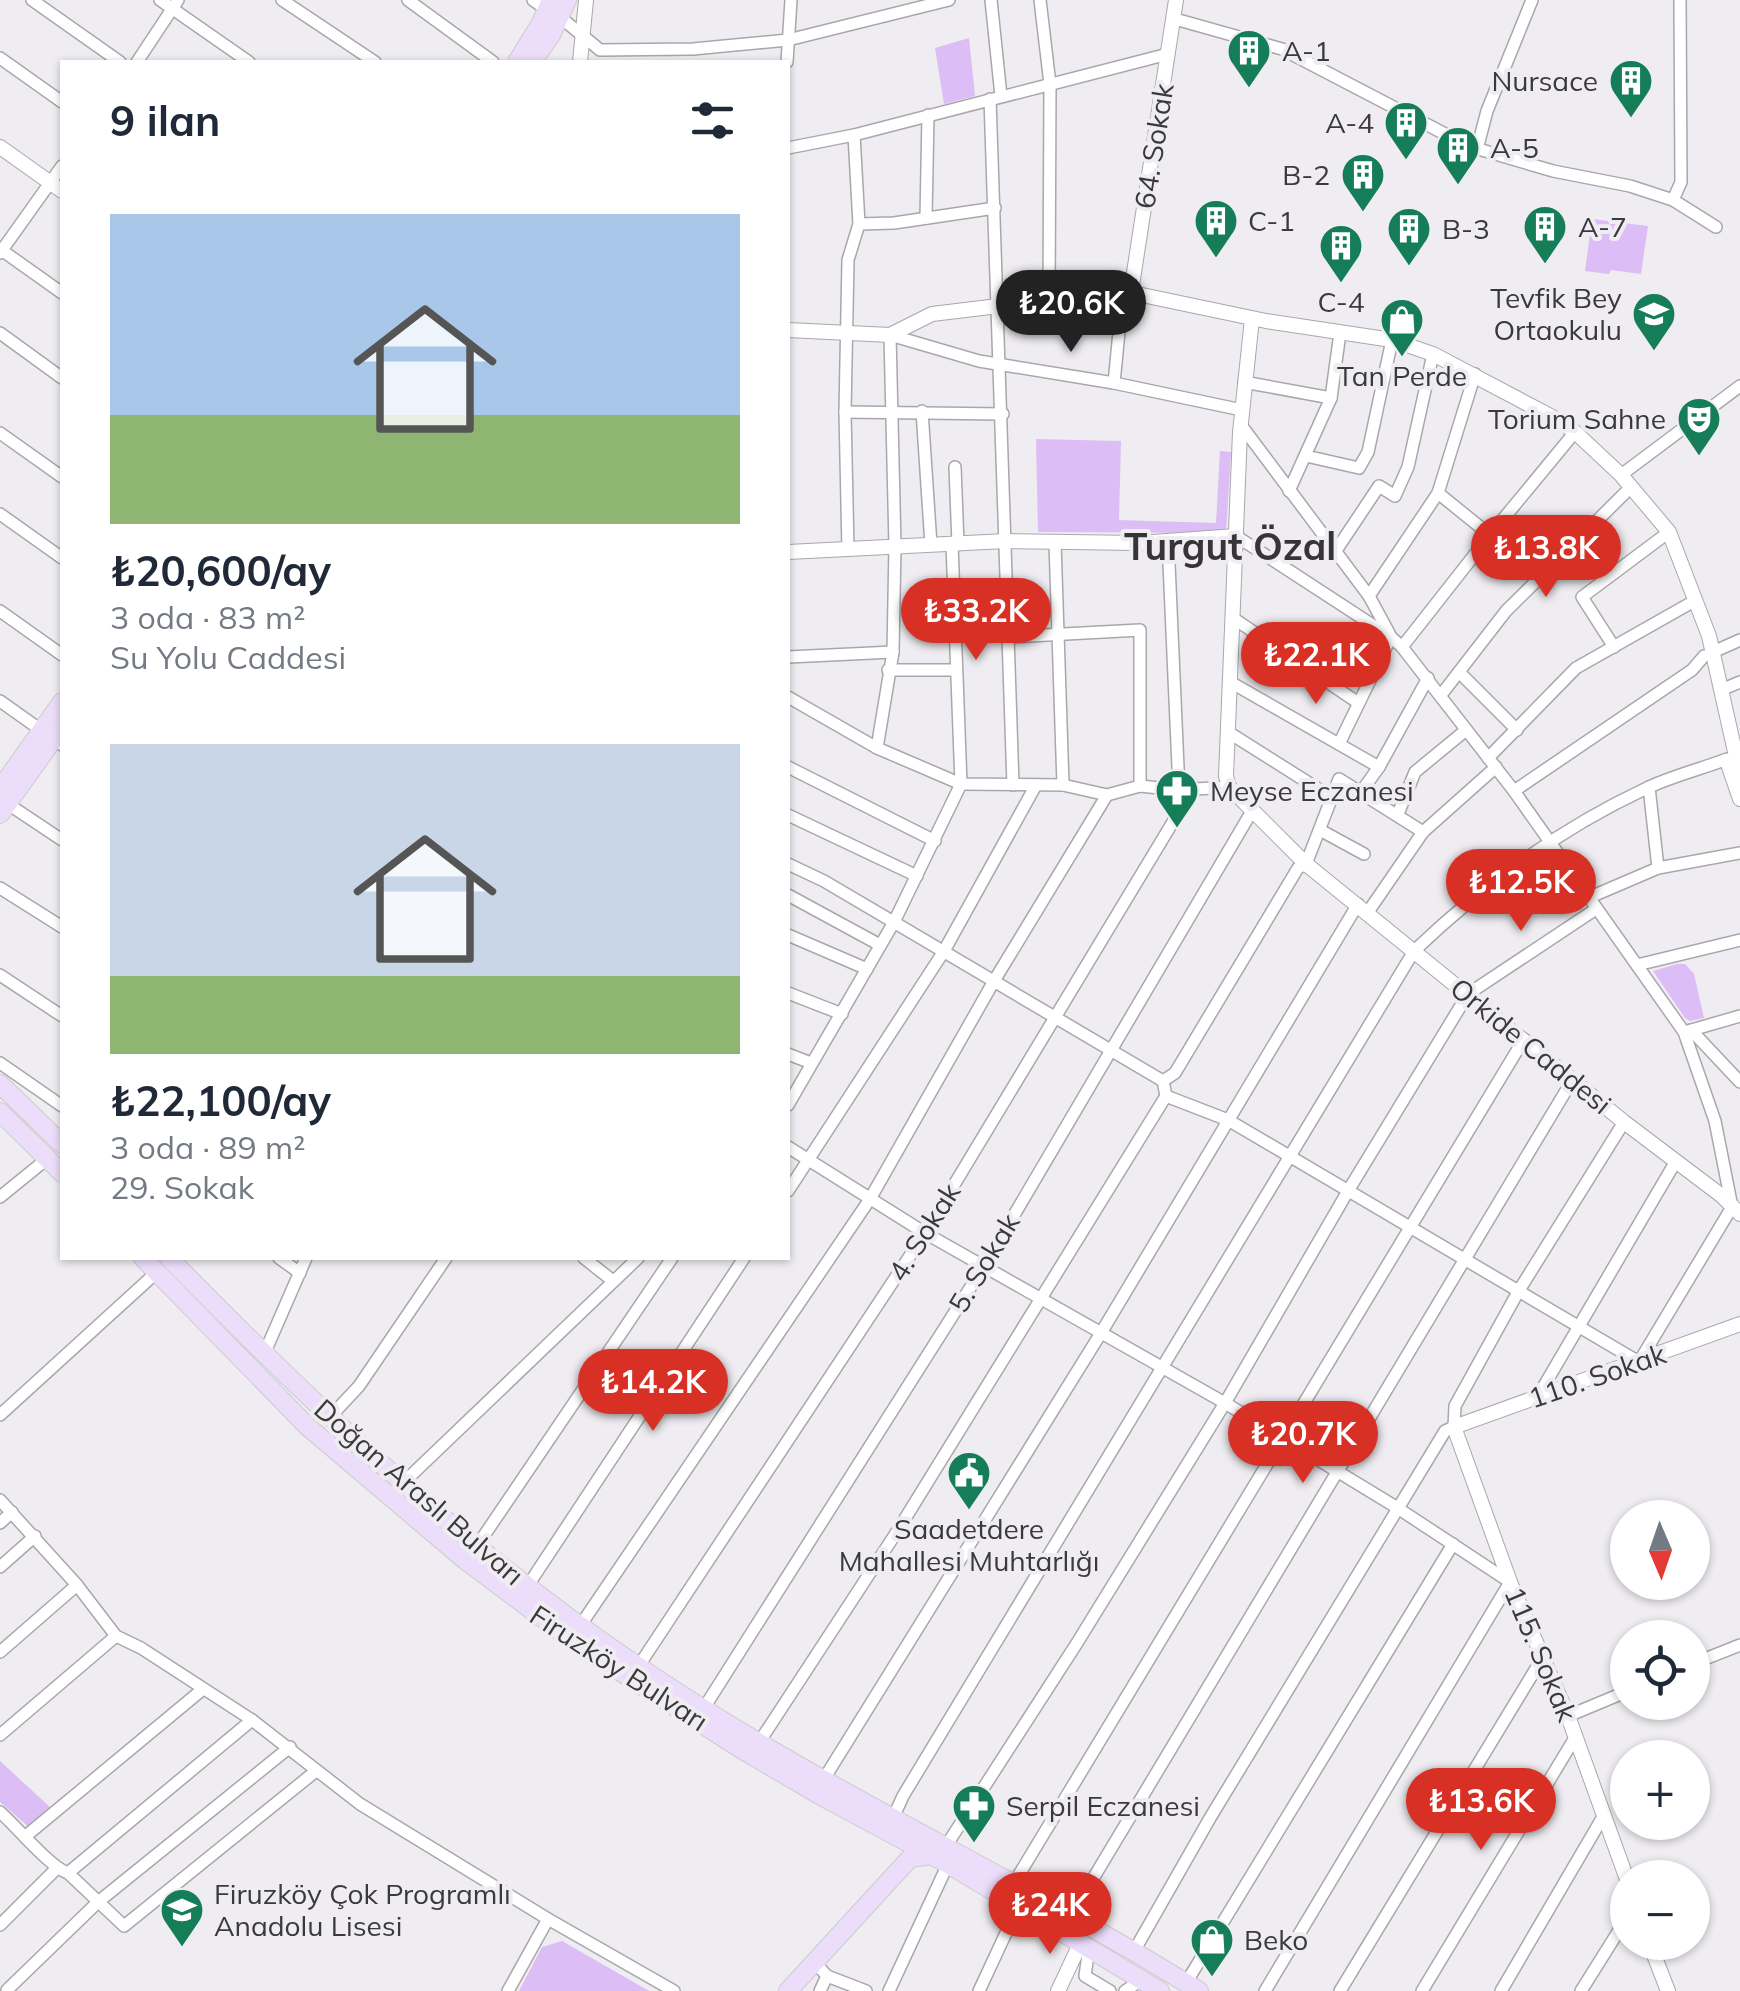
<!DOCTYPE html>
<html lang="tr">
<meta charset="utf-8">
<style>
body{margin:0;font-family:Mulish,sans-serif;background:#f2f2f3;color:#1f2937;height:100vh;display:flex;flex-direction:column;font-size:38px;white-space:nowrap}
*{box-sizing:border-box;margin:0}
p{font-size:32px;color:#747a83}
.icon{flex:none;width:55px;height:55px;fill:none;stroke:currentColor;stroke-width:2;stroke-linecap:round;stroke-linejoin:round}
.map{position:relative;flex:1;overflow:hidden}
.panel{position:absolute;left:60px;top:60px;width:730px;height:1200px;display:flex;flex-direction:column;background:#fff;border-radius:0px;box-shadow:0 2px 8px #0004}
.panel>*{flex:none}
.needle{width:65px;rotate:178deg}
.controls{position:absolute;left:1610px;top:1500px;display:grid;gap:20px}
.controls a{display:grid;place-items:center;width:100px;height:100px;border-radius:50%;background:#fff;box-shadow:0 2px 8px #0004;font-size:50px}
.price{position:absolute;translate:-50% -85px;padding:0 22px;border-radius:35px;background:#d93025;color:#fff;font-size:32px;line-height:65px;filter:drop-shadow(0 2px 5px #0008)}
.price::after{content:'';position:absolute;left:50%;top:60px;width:30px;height:22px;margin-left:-15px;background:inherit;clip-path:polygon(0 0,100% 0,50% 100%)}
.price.on{background:#222;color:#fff}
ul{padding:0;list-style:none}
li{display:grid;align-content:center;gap:20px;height:530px;padding:0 50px}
li span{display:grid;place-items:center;height:310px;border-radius:0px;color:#555}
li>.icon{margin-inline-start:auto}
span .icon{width:180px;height:180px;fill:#fffc;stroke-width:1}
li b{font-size:42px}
h2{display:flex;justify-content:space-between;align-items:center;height:120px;padding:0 50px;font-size:42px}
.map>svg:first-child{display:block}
.green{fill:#dcbdf5}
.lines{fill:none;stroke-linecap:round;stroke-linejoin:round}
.minor-casing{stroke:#a9a7ab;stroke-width:14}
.tertiary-casing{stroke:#a9a7ab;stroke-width:16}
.primary-casing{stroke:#ccc;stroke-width:20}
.minor{stroke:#fff;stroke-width:11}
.tertiary{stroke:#fff;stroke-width:14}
.primary{stroke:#ecddfa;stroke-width:18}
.labels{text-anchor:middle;stroke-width:8;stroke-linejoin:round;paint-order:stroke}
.poi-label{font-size:28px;fill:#3b3a3b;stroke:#efedf1;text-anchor:start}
.street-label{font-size:28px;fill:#3b3a3b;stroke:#efedf1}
.district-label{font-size:38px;font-weight:bold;fill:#363437;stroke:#efedf1}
</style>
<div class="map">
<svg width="1740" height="1991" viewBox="0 0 1740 1991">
<rect width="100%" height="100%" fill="#efedf1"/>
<g class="green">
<path d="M969 38 975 96 944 104 935 48Z"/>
<path d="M1592 219 1648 226 1641 274 1611 270 1609 274 1585 271Z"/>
<path d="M1036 439 1121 441 1119 520 1216 523 1220 451 1231 452 1226 533 1038 532Z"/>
<path d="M1677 964H1685L1694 974 1704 1018 1690 1021 1685 1018 1653 971Z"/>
<path d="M0 1761 51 1808 30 1828 0 1802Z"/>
<path d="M562 1941 649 1991H519L542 1947Z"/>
</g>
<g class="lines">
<defs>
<g id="minor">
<path d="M32 0 120 62"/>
<path d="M160 0 249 62"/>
<path d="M282 0 375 62"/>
<path d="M408 0 493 62"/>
<path d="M533 0 547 10"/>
<path d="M991 0 1001 96"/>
<path d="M1040 0 1050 84 1049 301"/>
<path d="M560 17 600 50 693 49 788 40 949 0"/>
<path d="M1175 19 1282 49 1468 146 1553 171 1630 186 1673 200 1716 227"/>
<path d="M0 58 62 102"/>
<path d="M137 62 178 0"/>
<path d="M787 62 791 0"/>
<path d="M990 99 1013 785"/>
<path d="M788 148 854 135 1168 54"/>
<path d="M1477 149 1487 111 1532 0"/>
<path d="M1673 200 1681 182 1680 0"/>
<path d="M926 218 928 115"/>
<path d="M859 224 894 223 995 208"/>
<path d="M0 249 62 293"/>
<path d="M0 253 62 166"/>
<path d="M0 333 62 378"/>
<path d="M1244 382 1331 398"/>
<path d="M1114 383 1123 291"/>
<path d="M922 411 931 545"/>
<path d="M845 412 1003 414"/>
<path d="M1241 425 1369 596 1389 633"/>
<path d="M0 433 62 477"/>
<path d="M1306 456 1359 468 1368 452 1392 340"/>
<path d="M955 467 958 544"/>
<path d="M1621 475 1740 386"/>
<path d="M1289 491 1331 398 1340 333"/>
<path d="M1438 493 1490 535"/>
<path d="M0 514 62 558"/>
<path d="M1168 541 1179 790"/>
<path d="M1055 543 1063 785"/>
<path d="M848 550 845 412 848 260 859 224 854 135"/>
<path d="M1335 552 1379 486 1395 496 1408 467 1433 354"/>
<path d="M1369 596 1438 493 1475 374"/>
<path d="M0 611 62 655"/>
<path d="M1233 618 1357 702"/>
<path d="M1009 637 1140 630V786"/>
<path d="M1402 647 1490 535 1575 432"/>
<path d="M1614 647 1582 597 1669 532"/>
<path d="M1713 652 1740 640"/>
<path d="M788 657 893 652"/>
<path d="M888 670H955"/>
<path d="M1459 672 1517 730"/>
<path d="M1232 683 1379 767"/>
<path d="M1721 690 1740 682"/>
<path d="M1441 695 1506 611 1631 487"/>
<path d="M788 697 877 748 961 784 1063 785 1107 795 1140 786 1179 790 1229 787"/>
<path d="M0 701 62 745"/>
<path d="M1228 732 1331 797"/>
<path d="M1339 744 1391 637"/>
<path d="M877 748 893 652 895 546 890 335 979 361 1114 383 1242 410"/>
<path d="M1488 758 1576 668 1696 600"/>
<path d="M788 767 935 841"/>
<path d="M1649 787 1658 868"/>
<path d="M1514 791 1692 670 1704 656"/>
<path d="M1361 792 1379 767 1428 678"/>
<path d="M8 804 62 840"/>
<path d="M1398 814 1415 772 1466 730"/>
<path d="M788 815 917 876"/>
<path d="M1320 830 1364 854"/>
<path d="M788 864 824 881 1163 1081 1166 1096 1228 1120 1639 1362 1732 1207 1715 1121 1684 1032 1514 791 1402 647 1391 637 1236 536"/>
<path d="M0 888 62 927"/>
<path d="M788 895 880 945"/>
<path d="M1588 898 1658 868 1740 853"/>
<path d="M1368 912 1423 832 1496 767"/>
<path d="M788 935 867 969"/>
<path d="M1637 965 1740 940"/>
<path d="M0 975 62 1016"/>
<path d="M788 993 842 1014"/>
<path d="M1691 1030 1740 1082"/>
<path d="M1688 1031 1740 1016"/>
<path d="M788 1054 811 1063"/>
<path d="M0 1063 62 1106"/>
<path d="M1163 1081 1175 1073 1298 868 1306 864 1339 779 1423 832"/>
<path d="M788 1105 894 922 961 784 952 544"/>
<path d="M788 1147 925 1233 1225 1403 1396 1507 1510 1582 1265 1991"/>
<path d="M788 1191 944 951 1036 785"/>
<path d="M0 1197 48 1158"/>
<path d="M279 1258 300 1273"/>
<path d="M584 1258 613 1281"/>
<path d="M265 1352 306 1258"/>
<path d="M1538 1396 1676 1161"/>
<path d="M0 1415 157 1272"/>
<path d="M331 1416 359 1386 446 1258"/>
<path d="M403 1483 638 1258"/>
<path d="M0 1500 77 1585 116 1636 141 1648 252 1720 360 1804 548 1919 674 1991"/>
<path d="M0 1523 12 1512"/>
<path d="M477 1546 672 1258"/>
<path d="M0 1567 35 1536"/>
<path d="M527 1587 744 1258"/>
<path d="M580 1626 870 1199 994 981 1107 795"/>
<path d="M0 1652 77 1585"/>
<path d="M1692 1664 1740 1645"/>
<path d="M638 1667 925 1233 1194 787"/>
<path d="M704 1708 984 1266 1252 811"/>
<path d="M1568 1716 1628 1691"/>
<path d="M0 1735 116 1636"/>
<path d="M760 1741 898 1530 1166 1096"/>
<path d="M824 1779 1101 1333 1358 904"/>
<path d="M0 1812C17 1827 51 1868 68 1873L124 1926 316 1771"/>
<path d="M893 1818 903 1796 1414 951C1484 884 1559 829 1647 788 1672 776 1701 769 1727 759"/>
<path d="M27 1835 203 1689"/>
<path d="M946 1846 1077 1643 1225 1403 1348 1191 1468 994 1596 909"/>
<path d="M68 1873 252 1720"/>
<path d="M1014 1883 1524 1039"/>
<path d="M1070 1917 1573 1079"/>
<path d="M0 1925 56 1869"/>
<path d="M1089 1947 1085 1976 1110 1991"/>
<path d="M1133 1953 1210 1818 1445 1431 1454 1427 1455 1406 1518 1292 1624 1122"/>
<path d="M813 1960 827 1976 866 1991"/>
<path d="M1186 1983 1453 1544"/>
<path d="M7 1990 98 1902 290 1747"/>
<path d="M508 1991 548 1919"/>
<path d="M820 1991 827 1976"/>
<path d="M889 1991 948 1864"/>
<path d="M979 1991 1019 1905"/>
<path d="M1125 1991 1141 1980"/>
<path d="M1340 1991 1543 1657"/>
<path d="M1422 1991 1576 1736"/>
<path d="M1501 1991 1604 1815"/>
<path d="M1581 1991 1628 1916"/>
</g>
<g id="tertiary">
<path d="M580 62 586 0"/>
<path d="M0 147 62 191"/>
<path d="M1131 292 1176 0"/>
<path d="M1252 319 1240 432 1226 776 1229 787 1306 864 1624 1122 1722 1196 1740 1214"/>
<path d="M788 330 890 335 932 314 1123 291 1266 321 1392 340 1433 354 1556 419 1575 432 1621 475 1669 532 1709 636 1740 774"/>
<path d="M788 552 1006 541 1139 543 1236 536"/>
<path d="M1729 767 1740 799"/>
<path d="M1628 1882 1568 1716 1510 1582 1454 1427 1740 1324"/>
<path d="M1649 1942 1668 1991"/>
<path d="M1058 1991 1081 1942"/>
</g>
<g id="primary">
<path d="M517 62 541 23 551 0"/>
<path d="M532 62 551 35 567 0"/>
<path d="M0 789 62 702"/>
<path d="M0 814 62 727"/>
<path d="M0 1084 62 1144"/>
<path d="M0 1112 62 1173"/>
<path d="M143 1258 307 1426 465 1560 577 1644 741 1749 823 1797 948 1864 1160 1991"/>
<path d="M169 1258C313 1405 464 1549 636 1665 815 1787 1015 1876 1199 1991"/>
<path d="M788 1991 910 1858 933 1855"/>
</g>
</defs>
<use href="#minor" class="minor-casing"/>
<use href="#tertiary" class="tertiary-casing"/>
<use href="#primary" class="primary-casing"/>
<use href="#minor" class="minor"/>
<use href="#tertiary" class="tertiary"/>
<use href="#primary" class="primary"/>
</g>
<defs>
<symbol id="building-pin" viewBox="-11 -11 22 30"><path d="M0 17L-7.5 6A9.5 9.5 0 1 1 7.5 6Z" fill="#157e59" stroke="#efedf1"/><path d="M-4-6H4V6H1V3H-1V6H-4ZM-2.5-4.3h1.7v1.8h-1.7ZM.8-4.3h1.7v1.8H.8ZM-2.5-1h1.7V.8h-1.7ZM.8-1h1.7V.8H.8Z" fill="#fff"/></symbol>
<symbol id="school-pin" viewBox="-11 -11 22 30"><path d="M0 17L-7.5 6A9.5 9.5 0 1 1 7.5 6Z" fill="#157e59" stroke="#efedf1"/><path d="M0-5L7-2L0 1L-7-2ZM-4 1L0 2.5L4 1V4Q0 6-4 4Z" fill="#fff"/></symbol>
<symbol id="shop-pin" viewBox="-11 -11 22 30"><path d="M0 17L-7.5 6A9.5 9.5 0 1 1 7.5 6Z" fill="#157e59" stroke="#efedf1"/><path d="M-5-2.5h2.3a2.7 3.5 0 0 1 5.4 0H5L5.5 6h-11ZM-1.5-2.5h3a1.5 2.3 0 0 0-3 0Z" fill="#fff"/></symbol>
<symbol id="theatre-pin" viewBox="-11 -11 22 30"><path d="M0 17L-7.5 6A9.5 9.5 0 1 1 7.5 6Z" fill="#157e59" stroke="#efedf1"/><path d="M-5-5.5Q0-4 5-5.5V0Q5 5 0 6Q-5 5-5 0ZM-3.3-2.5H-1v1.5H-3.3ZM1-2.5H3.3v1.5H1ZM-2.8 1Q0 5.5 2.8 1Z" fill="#fff"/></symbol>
<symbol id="pharmacy-pin" viewBox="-11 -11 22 30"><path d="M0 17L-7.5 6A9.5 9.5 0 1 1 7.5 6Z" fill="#157e59" stroke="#efedf1"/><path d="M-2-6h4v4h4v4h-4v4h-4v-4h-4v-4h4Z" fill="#fff"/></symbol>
<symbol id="civic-pin" viewBox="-11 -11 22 30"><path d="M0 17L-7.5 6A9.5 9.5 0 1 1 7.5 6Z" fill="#157e59" stroke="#efedf1"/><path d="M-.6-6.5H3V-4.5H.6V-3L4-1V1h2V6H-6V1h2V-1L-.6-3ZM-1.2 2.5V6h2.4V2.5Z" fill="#fff"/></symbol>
</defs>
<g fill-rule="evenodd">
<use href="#building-pin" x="1224" y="26" width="50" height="68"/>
<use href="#building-pin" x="1606" y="56" width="50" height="68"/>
<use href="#building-pin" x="1381" y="98" width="50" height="68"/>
<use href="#building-pin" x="1433" y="123" width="50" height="68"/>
<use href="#building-pin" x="1338" y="150" width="50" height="68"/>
<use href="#building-pin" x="1191" y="196" width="50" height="68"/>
<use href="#building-pin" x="1520" y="202" width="50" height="68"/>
<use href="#building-pin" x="1384" y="204" width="50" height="68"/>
<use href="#building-pin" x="1316" y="221" width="50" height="68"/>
<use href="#school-pin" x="1629" y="289" width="50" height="68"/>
<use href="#shop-pin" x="1377" y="295" width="50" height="68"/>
<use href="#theatre-pin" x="1674" y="394" width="50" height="68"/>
<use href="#pharmacy-pin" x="1152" y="766" width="50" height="68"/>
<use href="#civic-pin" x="944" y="1448" width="50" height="68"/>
<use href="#pharmacy-pin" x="949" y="1781" width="50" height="68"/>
<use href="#school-pin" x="157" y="1885" width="50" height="68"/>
<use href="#shop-pin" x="1187" y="1915" width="50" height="68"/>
</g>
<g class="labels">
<g class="poi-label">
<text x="1282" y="61">A-1</text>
<text x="1598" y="91" text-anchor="end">Nursace</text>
<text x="1374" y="133" text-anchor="end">A-4</text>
<text x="1490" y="158">A-5</text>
<text x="1330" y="185" text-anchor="end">B-2</text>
<text x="1248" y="231">C-1</text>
<text x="1578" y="237">A-7</text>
<text x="1442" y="239">B-3</text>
<text x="1622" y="308" text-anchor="end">Tevfik Bey<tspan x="1622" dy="32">Ortaokulu</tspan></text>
<text x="1341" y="312" text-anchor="middle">C-4</text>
<text x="1402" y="386" text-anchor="middle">Tan Perde</text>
<text x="1666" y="429" text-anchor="end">Torium Sahne</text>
<text x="1210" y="801">Meyse Eczanesi</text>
<text x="969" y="1539" text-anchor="middle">Saadetdere<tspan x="969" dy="32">Mahallesi Muhtarlığı</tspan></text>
<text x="1006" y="1816">Serpil Eczanesi</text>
<text x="214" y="1904">Firuzköy Çok Programlı<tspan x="214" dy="32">Anadolu Lisesi</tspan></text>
<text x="1244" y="1950">Beko</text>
</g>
<g class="street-label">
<text transform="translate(1154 146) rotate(-81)" y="10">64. Sokak</text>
<text transform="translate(1531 1046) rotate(39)" y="10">Orkide Caddesi</text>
<text transform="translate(924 1232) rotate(-58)" y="10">4. Sokak</text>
<text transform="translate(984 1263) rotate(-59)" y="10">5. Sokak</text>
<text transform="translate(1597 1376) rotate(-19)" y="10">110. Sokak</text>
<text transform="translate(419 1492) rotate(41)" y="10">Doğan Araslı Bulvarı</text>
<text transform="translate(1541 1654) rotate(67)" y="10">115. Sokak</text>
<text transform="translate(619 1668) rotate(33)" y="10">Firuzköy Bulvarı</text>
</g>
<g class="district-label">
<text x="1230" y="560">Turgut Özal</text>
</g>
</g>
</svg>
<div class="controls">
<a><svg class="needle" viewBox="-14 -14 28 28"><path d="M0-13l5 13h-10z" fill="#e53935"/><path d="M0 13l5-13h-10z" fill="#747a83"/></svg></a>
<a><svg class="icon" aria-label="locate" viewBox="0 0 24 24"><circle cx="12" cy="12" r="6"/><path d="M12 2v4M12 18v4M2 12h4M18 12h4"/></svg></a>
<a>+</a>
<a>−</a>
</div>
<b class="price on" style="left:1071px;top:355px">₺20.6K</b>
<b class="price" style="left:1546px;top:600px">₺13.8K</b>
<b class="price" style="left:976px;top:663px">₺33.2K</b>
<b class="price" style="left:1316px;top:707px">₺22.1K</b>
<b class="price" style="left:1521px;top:934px">₺12.5K</b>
<b class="price" style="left:653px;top:1434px">₺14.2K</b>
<b class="price" style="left:1303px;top:1486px">₺20.7K</b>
<b class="price" style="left:1481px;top:1853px">₺13.6K</b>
<b class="price" style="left:1050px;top:1957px">₺24K</b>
<section class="panel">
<h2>9 ilan<svg class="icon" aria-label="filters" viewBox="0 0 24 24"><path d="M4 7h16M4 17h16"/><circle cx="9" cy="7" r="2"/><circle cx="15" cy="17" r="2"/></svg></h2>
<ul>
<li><span style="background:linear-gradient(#a9c7e8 65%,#8fb573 0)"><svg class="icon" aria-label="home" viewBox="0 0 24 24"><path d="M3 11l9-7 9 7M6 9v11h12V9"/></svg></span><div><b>₺20,600/ay</b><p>3 oda · 83 m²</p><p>Su Yolu Caddesi</p></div></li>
<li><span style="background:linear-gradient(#c9d6e8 75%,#8fb573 0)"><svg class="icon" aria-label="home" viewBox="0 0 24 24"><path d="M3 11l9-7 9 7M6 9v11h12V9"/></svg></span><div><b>₺22,100/ay</b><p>3 oda · 89 m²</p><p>29. Sokak</p></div></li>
</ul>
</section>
</div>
